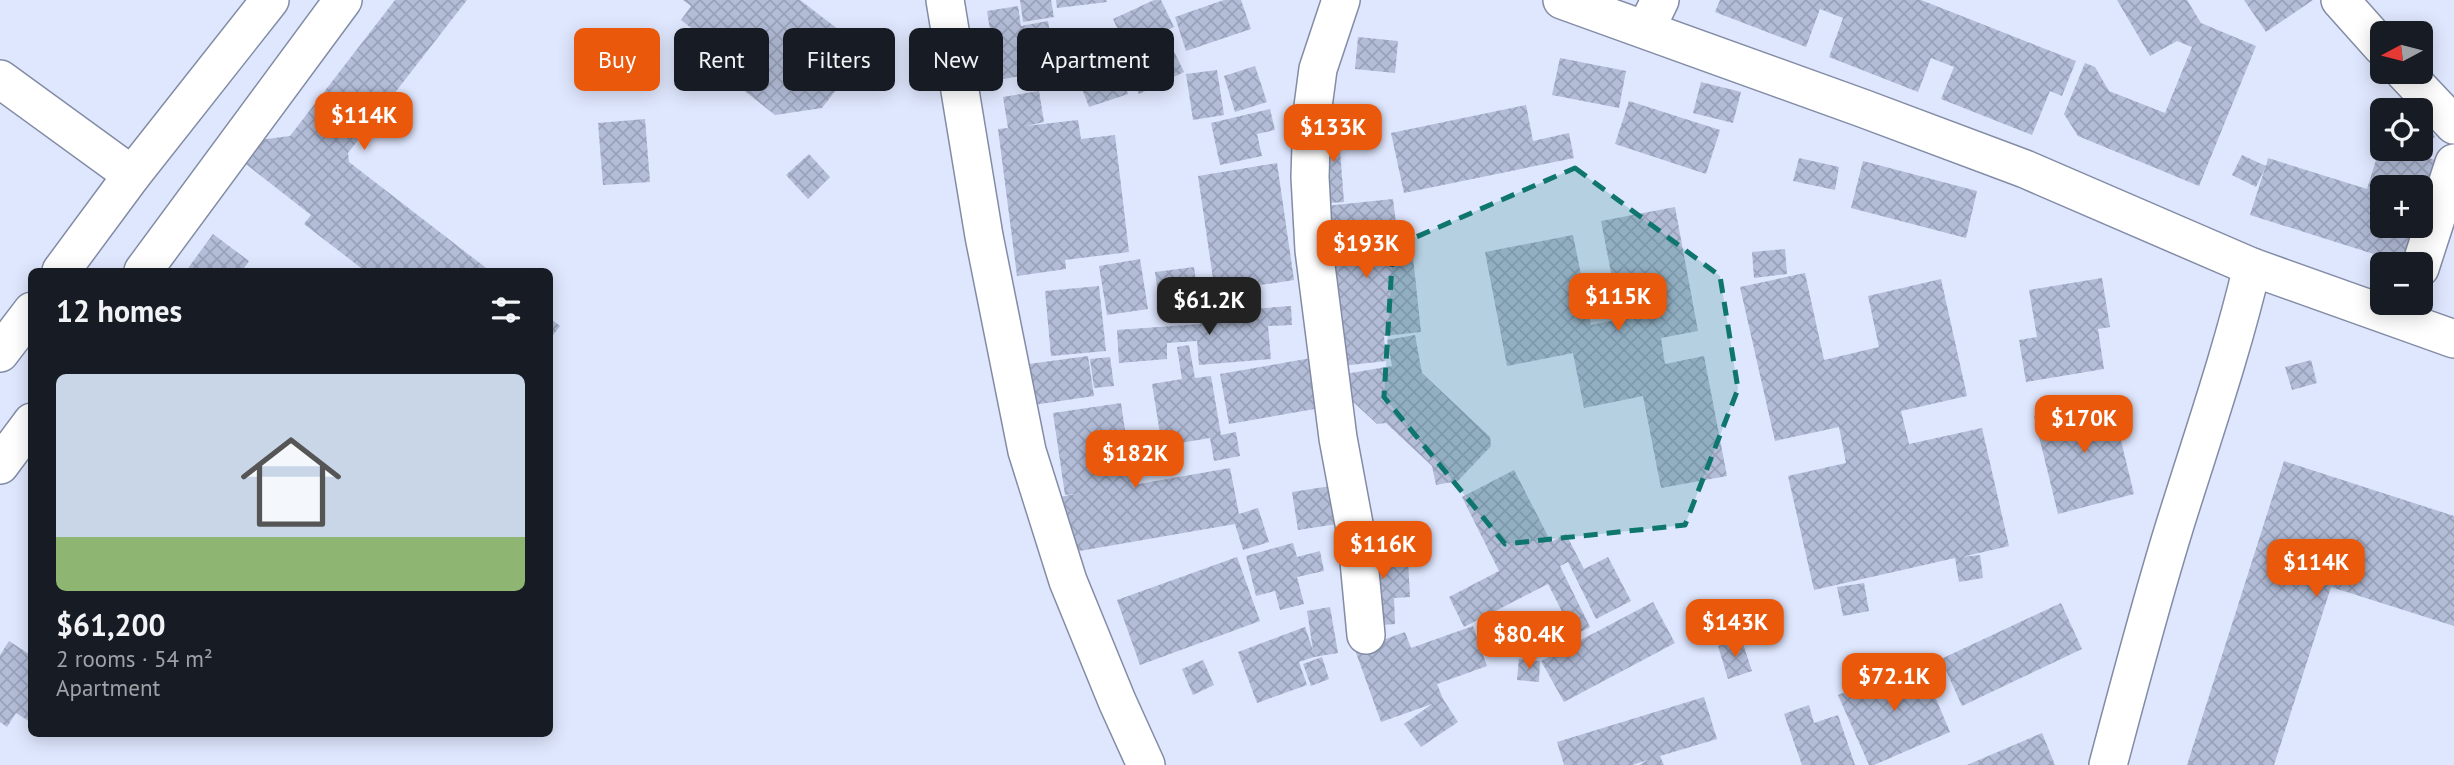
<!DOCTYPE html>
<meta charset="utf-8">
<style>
body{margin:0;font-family:"PT Sans",sans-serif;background:#20242c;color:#f1f3f6;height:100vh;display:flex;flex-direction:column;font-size:26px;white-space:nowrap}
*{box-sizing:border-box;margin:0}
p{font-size:23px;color:#9ea1a6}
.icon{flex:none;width:38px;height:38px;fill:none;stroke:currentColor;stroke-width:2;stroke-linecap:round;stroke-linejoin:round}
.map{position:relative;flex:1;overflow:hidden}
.drawer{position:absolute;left:28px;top:268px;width:525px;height:469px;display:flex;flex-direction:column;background:#171b24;border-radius:10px;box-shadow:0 4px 18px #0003}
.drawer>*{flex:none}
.guide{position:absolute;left:574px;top:28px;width:665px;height:63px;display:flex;gap:14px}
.needle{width:46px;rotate:263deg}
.tools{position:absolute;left:2370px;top:21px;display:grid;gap:14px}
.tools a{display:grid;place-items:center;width:63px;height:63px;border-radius:10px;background:#171b24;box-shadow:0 4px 18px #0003;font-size:35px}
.price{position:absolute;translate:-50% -60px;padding:0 16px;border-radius:14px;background:#ea580c;color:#fff;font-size:23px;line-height:46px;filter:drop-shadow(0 2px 4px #0008)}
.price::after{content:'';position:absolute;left:50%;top:42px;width:21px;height:16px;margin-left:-10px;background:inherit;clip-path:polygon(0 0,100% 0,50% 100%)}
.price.selected{background:#222;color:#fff}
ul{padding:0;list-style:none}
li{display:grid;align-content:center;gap:14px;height:371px;padding:0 28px}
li+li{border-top:2px solid #363941}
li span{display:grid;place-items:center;height:217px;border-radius:10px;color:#555}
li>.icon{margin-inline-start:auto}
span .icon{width:126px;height:126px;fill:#fffc;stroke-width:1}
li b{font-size:30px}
h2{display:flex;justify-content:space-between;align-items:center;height:84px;padding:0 28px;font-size:30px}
.tag{padding:0 24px;border-radius:10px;background:#171b24;box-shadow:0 4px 18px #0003;font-size:24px;line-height:63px}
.tag.selected{background:#ea580c;color:#fff}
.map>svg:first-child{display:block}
.building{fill:url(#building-cross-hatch)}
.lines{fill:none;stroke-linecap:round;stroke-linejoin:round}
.minor-casing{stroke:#828ca5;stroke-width:40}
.minor{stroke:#fff;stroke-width:37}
.marked{fill:#0f766e;fill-opacity:0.2;stroke:#0f766e;stroke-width:5;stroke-dasharray:14 9;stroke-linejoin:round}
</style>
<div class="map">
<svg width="2454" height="765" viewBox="0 0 2454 765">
<defs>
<pattern id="building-cross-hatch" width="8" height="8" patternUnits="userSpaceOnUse" patternTransform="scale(1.75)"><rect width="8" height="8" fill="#b3bdd8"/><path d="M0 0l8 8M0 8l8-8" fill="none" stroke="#99a2b9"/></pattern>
</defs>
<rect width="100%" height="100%" fill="#dfe7fe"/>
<g class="building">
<path d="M395 0H467L348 153 349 162 490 271H365L304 224 311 215 242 161 259 140 290 136Z"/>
<path d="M683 0H800L843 33 849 73 822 108 775 115 732 81 743 68 681 20 691 6Z"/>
<path d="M1020 0H1051L1054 17 1023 22Z"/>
<path d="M1056 0H1106L1107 2 1057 8Z"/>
<path d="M1154 0H1161L1174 27 1127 49 1113 19Z"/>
<path d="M1224 0H1241L1251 29 1186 51 1175 17Z"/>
<path d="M1720 0H1921L2076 61 2062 96 2050 91 2032 135 1941 99 1954 67 1931 58 1918 92 1829 57 1843 18 1820 9 1806 47 1715 12Z"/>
<path d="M2117 0H2187L2201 23 2256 46 2199 186 2078 136 2064 114 2085 63 2095 67 2109 91 2165 113 2192 47 2177 41 2150 56Z"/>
<path d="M2244 0H2313L2266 32Z"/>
<path d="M1018 6 1021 26 1048 21 1056 70 998 80 987 11Z"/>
<path d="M1093 28 1098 45 1079 52 1073 34Z"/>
<path d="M1166 35 1184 72 1139 94 1121 58Z"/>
<path d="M1358 37 1398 41 1395 73 1355 69Z"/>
<path d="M1560 58 1626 71 1619 108 1552 95Z"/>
<path d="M1116 59 1128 94 1089 107 1076 73Z"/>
<path d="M1255 66 1267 102 1235 112 1224 76Z"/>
<path d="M1217 70 1224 115 1193 120 1186 74Z"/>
<path d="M1701 82 1741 92 1733 123 1693 113Z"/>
<path d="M1039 91 1044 122 1026 126 1078 120 1081 139 1115 135 1129 252 1065 260 1066 269 1017 276 998 129 1008 128 1003 97Z"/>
<path d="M1629 101 1720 130 1706 174 1615 144Z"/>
<path d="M2416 101 2435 137 2420 145V110H2398Z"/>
<path d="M1526 105 1533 141 1569 133 1574 158 1404 193 1391 133Z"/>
<path d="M1270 109 1275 130 1257 134 1262 156 1220 165 1211 123Z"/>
<path d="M645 119 650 182 603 185 598 123Z"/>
<path d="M1338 126 1344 202 1329 203 1322 128Z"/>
<path d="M2381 144 2382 149H2400L2435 160 2421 203 2420 187H2382V226H2414L2402 263 2250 215 2265 168 2256 187 2232 175 2242 155 2266 166 2268 158 2367 189Z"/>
<path d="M809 154 830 177 808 199 786 175Z"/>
<path d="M1799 158 1839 167 1835 190 1793 181Z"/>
<path d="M1863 161 1977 191 1966 238 1851 208Z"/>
<path d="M1277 163 1294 280 1215 292 1198 176Z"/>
<path d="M1393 199 1397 231 1410 229 1421 332 1384 336 1386 361 1333 367 1316 207Z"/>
<path d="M1675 207 1698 331 1661 338 1665 364 1704 356 1727 476 1661 488 1643 396 1584 408 1573 353 1507 366 1485 252 1573 235 1591 325 1620 319 1601 221Z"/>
<path d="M213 234 249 261 242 271H186Z"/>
<path d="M1785 249 1787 274 1754 278 1752 252Z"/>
<path d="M1140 259 1148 309 1107 315 1099 266Z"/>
<path d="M1194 267 1200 311 1161 316 1155 272Z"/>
<path d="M1805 273 1824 360 1879 347 1868 296 1941 279 1967 396 1901 411 1909 444 1982 428 2009 546 1962 557 1980 555 1983 578 1959 582 1955 558 1814 590 1788 476 1846 463 1839 427 1775 441 1740 287Z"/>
<path d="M2102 278 2110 327 2098 329 2104 369 2026 382 2019 340 2037 337 2029 290Z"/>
<path d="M1099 286 1106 351 1051 356 1045 291Z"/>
<path d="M1291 306 1292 325 1268 326 1271 359 1199 365 1197 341 1167 343V359L1119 363 1117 330 1200 324 1199 313Z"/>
<path d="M550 318 560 326 550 339Z"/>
<path d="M1415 335 1422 373 1490 437 1491 446 1458 481 1436 485 1432 466 1386 423 1377 424 1350 399 1345 374 1392 366 1387 340Z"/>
<path d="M1189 345 1195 378 1211 376 1221 435 1236 432 1240 456 1214 461 1210 438 1162 446 1152 384 1182 379 1177 347Z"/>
<path d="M1088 356 1094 396 1020 407 1014 366Z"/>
<path d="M1110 357 1114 386 1094 388 1090 359Z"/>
<path d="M1317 357 1338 405 1229 424 1220 374Z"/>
<path d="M2311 360 2317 383 2292 390 2285 367Z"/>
<path d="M2110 396 2134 494 2058 514 2034 416Z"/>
<path d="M1121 403 1133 485 1230 468 1239 514 1258 508 1269 542 1243 550 1235 524 1068 553 1059 497 1076 494 1065 495 1053 413Z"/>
<path d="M2284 461 2454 516V626L2331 587 2274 765H2187Z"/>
<path d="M1514 470 1551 542 1566 534 1584 569 1608 557 1631 601 1596 619 1568 562 1560 566 1590 627 1574 635 1548 584 1464 627 1449 597 1499 571 1462 497Z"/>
<path d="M1331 486 1337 524 1298 530 1292 492Z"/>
<path d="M1363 527H1379L1381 563 1408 561 1410 597 1394 598 1395 624 1368 626Z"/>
<path d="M1293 543 1297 557 1320 551 1324 571 1297 577 1304 604 1280 610 1275 591 1256 596 1246 556Z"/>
<path d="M1237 557 1260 621 1140 665 1117 600Z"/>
<path d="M1864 583 1869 611 1843 616 1837 587Z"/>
<path d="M1653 602 1675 643 1564 702 1541 661Z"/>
<path d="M2061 603 2082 649 1962 706 1941 659Z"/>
<path d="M1330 607 1338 653 1314 657 1299 662 1307 685 1257 703 1238 652 1305 627 1313 650 1307 611Z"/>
<path d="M1473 626 1487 666 1437 684 1443 699 1458 722 1421 747 1404 724 1432 704 1381 722 1355 650 1405 632 1411 648Z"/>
<path d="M1741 638 1752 671 1728 679 1718 646Z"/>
<path d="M9 641 32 656V723L16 713 7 727 0 722V655Z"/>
<path d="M1322 657 1329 679 1311 686 1303 664Z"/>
<path d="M1519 659 1540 661 1539 682 1517 680Z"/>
<path d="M1919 659 1950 732 1874 765H1869L1838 695Z"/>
<path d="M1203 660 1214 685 1193 695 1182 669Z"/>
<path d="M1704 697 1717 739 1660 756 1664 765H1639L1648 760 1632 765H1564L1557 742Z"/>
<path d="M1809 705 1814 723 1838 715 1855 765H1802L1784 714Z"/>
<path d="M2042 733 2055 765H1967Z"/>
</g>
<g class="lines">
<defs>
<g id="minor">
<path d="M945 0 984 236 1027 451 1068 581 1117 701 1146 765"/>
<path d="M1341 0 1318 69 1312 114 1310 177 1314 250 1338 438 1357 540 1366 635"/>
<path d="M1562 0 1862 108 2025 169 2252 267 2454 339"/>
<path d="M2340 0 2382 47"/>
<path d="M1646 29 1660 0"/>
<path d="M2404 72 2454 125"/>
<path d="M0 79 132 175"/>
<path d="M2420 268 2454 163"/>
<path d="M61 271 132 175 270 0"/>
<path d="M143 271 343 0"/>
<path d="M0 353 32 311"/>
<path d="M0 465 32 422"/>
<path d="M2108 765C2129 686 2150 606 2174 528 2201 441 2231 356 2252 267"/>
</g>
</defs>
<use href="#minor" class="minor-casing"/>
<use href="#minor" class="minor"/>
</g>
<path class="marked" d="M1575 168 1720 276 1738 389 1685 525 1505 544 1384 397 1393 247Z"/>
</svg>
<div class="tools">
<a><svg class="needle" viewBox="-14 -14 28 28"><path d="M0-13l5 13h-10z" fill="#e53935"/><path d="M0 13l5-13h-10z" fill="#9ea1a6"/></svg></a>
<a><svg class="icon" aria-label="locate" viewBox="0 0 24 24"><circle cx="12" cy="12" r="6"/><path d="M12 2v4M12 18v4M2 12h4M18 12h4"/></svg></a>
<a>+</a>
<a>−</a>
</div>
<b class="price" style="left:364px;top:152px">$114K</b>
<b class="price" style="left:1333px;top:164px">$133K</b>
<b class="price" style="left:1366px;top:280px">$193K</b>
<b class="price" style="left:1618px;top:333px">$115K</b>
<b class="price selected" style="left:1209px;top:337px">$61.2K</b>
<b class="price" style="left:2084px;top:455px">$170K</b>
<b class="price" style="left:1135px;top:490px">$182K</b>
<b class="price" style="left:1383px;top:581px">$116K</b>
<b class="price" style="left:2316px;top:599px">$114K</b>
<b class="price" style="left:1735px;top:659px">$143K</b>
<b class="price" style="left:1529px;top:671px">$80.4K</b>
<b class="price" style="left:1894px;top:713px">$72.1K</b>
<div class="guide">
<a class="tag selected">Buy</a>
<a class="tag">Rent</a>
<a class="tag">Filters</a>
<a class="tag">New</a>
<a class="tag">Apartment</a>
</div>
<section class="drawer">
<h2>12 homes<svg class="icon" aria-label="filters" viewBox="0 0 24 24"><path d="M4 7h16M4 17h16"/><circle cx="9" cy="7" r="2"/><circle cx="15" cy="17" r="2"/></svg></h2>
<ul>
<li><span style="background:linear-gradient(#c9d6e8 75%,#8fb573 0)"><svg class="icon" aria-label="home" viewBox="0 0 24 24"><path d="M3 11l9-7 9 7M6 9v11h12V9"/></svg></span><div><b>$61,200</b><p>2 rooms · 54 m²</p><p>Apartment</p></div></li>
</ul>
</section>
</div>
